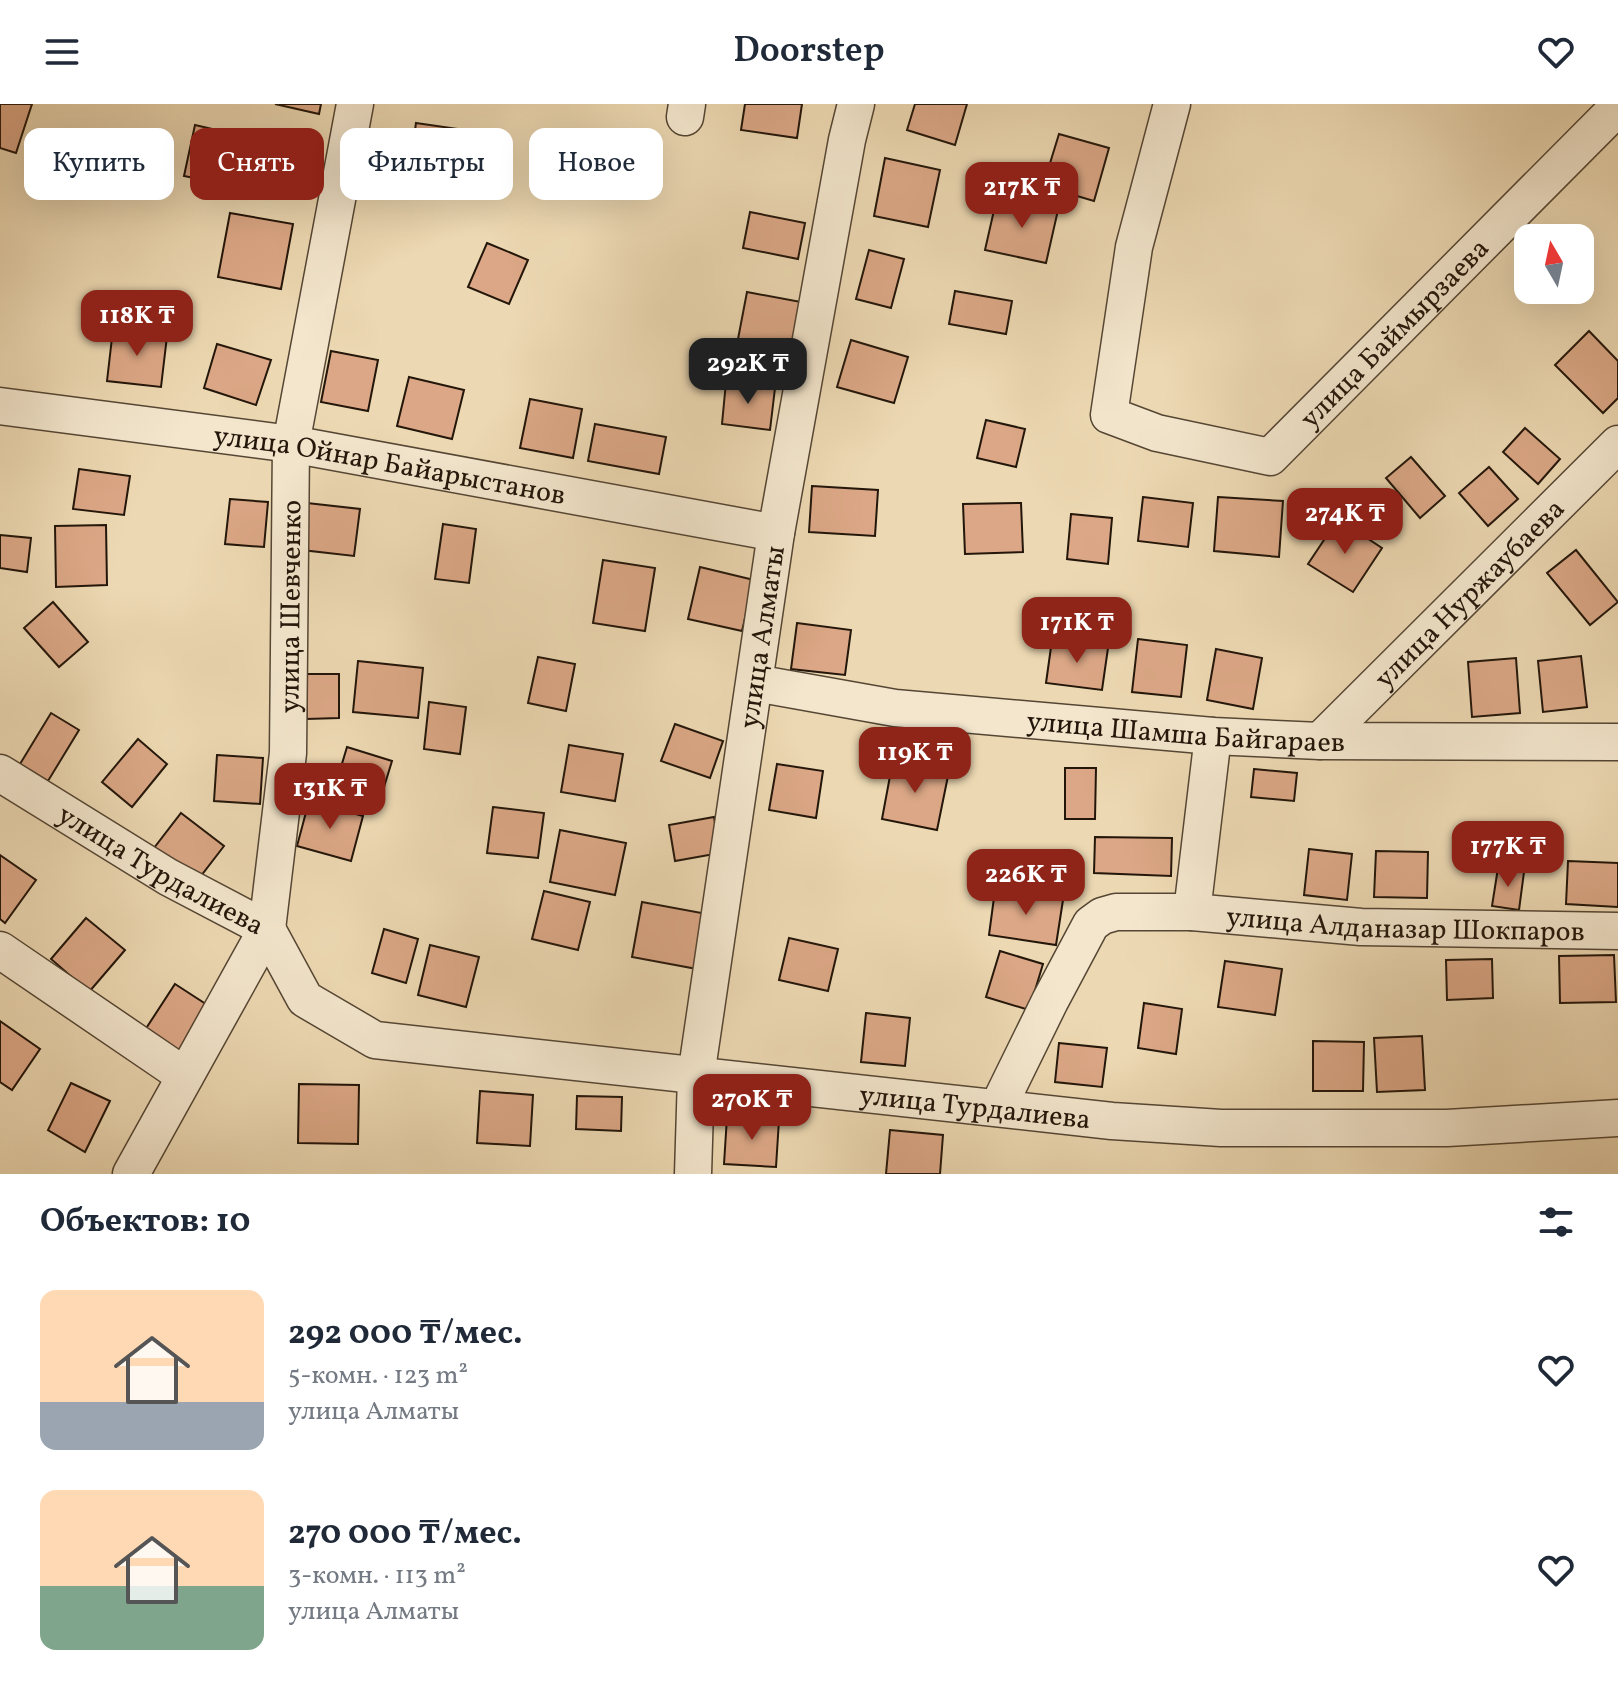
<!DOCTYPE html>
<html lang="ru">
<meta charset="utf-8">
<style>
body{margin:0;font-family:Vollkorn,serif;background:#f6f6f7;color:#1f2937;height:100vh;display:flex;flex-direction:column;font-size:30px;white-space:nowrap}
*{box-sizing:border-box;margin:0}
p{font-size:26px;color:#747a83}
.icon{flex:none;width:44px;height:44px;fill:none;stroke:currentColor;stroke-width:2;stroke-linecap:round;stroke-linejoin:round}
.map{position:relative;height:1070px;overflow:hidden}
.details{display:flex;flex-direction:column;background:#fff;flex:1}
.details>*{flex:none}
.banner{position:absolute;left:24px;top:24px;width:800px;height:72px;display:flex;gap:16px}
.needle{width:52px;rotate:351deg}
.fabs{position:absolute;left:1514px;top:120px;display:grid;gap:16px}
.fabs a{display:grid;place-items:center;width:80px;height:80px;border-radius:16px;background:#fff;box-shadow:0 8px 32px #0002;font-size:40px}
.price{position:absolute;translate:-50% -68px;padding:0 18px;border-radius:16px;background:#8f2418;color:#fff;font-size:26px;line-height:52px;filter:drop-shadow(0 2px 4px #0008)}
.price::after{content:'';position:absolute;left:50%;top:48px;width:24px;height:18px;margin-left:-12px;background:inherit;clip-path:polygon(0 0,100% 0,50% 100%)}
.price.on{background:#222;color:#fff}
ul{padding:0;list-style:none}
li{display:flex;align-items:center;gap:24px;height:200px;padding:0 40px}
li span{display:grid;place-items:center;flex:none;width:224px;height:160px;border-radius:16px;color:#555}
li>.icon{margin-inline-start:auto}
span .icon{width:96px;height:96px;fill:#fffc;stroke-width:1}
li b{font-size:34px}
h2{display:flex;justify-content:space-between;align-items:center;height:96px;padding:0 40px;font-size:34px}
.tag{padding:0 28px;border-radius:16px;background:#fff;box-shadow:0 8px 32px #0002;font-size:28px;line-height:72px}
.tag.on{background:#8f2418;color:#fff}
header{display:flex;justify-content:space-between;align-items:center;height:104px;padding:0 40px;background:#fff;font-size:36px;font-weight:600}
.map>svg:first-child{display:block}
.building{fill:#dba786;stroke:#23160a;stroke-width:2}
.lines{fill:none;stroke-linecap:round;stroke-linejoin:round}
.minor-casing{stroke:#554634;stroke-width:39}
.minor{stroke:#f3e6cd;stroke-width:36}
.labels{text-anchor:middle;stroke-width:8;stroke-linejoin:round;paint-order:stroke}
.street-label{font-size:28px;fill:#23160a;stroke:#f3e6cd}
</style>
<header><svg class="icon" aria-label="menu" viewBox="0 0 24 24"><path d="M4 6h16M4 12h16M4 18h16"/></svg>Doorstep<svg class="icon" aria-label="heart" viewBox="0 0 24 24"><path d="M12 20l-8-8c-3-5 5-10 8-4 3-6 11-1 8 4z"/></svg></header>
<div class="map">
<svg width="1618" height="1070" viewBox="0 0 1618 1070">
<rect width="100%" height="100%" fill="#ecd8b2"/>
<filter id="stains"><feTurbulence type="fractalNoise" baseFrequency=".0025" numOctaves="4"/><feColorMatrix values="0 0 0 0 .2 0 0 0 0 .09 0 0 0 0 .02 0 0 0 .5 -.17"/></filter>
<radialGradient id="worn" r=".72"><stop offset=".6" stop-color="#630" stop-opacity="0"/><stop offset="1" stop-color="#630" stop-opacity=".3"/></radialGradient>
<g class="building">
<path d="M0 0H32L16 49 0 44Z"/>
<path d="M275 0H321L319 10Z"/>
<path d="M745 0H802L797 34 741 26Z"/>
<path d="M915 0H967L955 41 907 26Z"/>
<path d="M416 19 479 28 472 76 409 67Z"/>
<path d="M195 21 234 30 224 80 184 72Z"/>
<path d="M1059 30 1109 44 1094 97 1043 82Z"/>
<path d="M562 38 612 46 605 87 555 79Z"/>
<path d="M885 54 940 66 928 123 874 112Z"/>
<path d="M997 93 1058 106 1046 159 985 146Z"/>
<path d="M750 108 805 119 798 155 743 144Z"/>
<path d="M230 109 293 120 281 185 218 173Z"/>
<path d="M487 139 528 156 509 200 468 183Z"/>
<path d="M869 146 904 155 891 204 856 195Z"/>
<path d="M955 187 1012 197 1006 230 949 220Z"/>
<path d="M747 188 801 198 791 246 738 235Z"/>
<path d="M113 225 167 232 161 283 107 277Z"/>
<path d="M1589 227 1618 257V294L1603 309 1555 261Z"/>
<path d="M851 236 908 253 894 299 837 283Z"/>
<path d="M217 240 271 256 256 301 204 284Z"/>
<path d="M331 247 378 256 368 307 321 298Z"/>
<path d="M409 273 464 286 452 335 397 322Z"/>
<path d="M726 278 775 284 770 326 722 320Z"/>
<path d="M530 295 582 305 573 354 520 344Z"/>
<path d="M986 316 1025 325 1016 363 977 354Z"/>
<path d="M595 320 666 333 659 370 588 357Z"/>
<path d="M1525 324 1560 355 1538 380 1503 348Z"/>
<path d="M1411 353 1445 392 1420 414 1386 374Z"/>
<path d="M1489 363 1518 395 1488 422 1459 389Z"/>
<path d="M79 365 130 372 124 411 73 405Z"/>
<path d="M812 382 878 386 875 432 809 428Z"/>
<path d="M1143 393 1193 399 1188 443 1138 437Z"/>
<path d="M1218 393 1283 397 1279 453 1214 447Z"/>
<path d="M230 395 268 398 264 443 225 440Z"/>
<path d="M307 399 360 405 354 452 302 446Z"/>
<path d="M1021 399 1023 448 965 450 963 400Z"/>
<path d="M1071 410 1112 414 1108 460 1067 455Z"/>
<path d="M1338 415 1382 444 1353 488 1308 460Z"/>
<path d="M443 420 476 425 469 479 435 475Z"/>
<path d="M106 421 107 481 56 483 55 422Z"/>
<path d="M0 431 31 434 27 468 0 464Z"/>
<path d="M1576 446 1618 498 1590 521 1547 469Z"/>
<path d="M603 456 655 464 645 527 593 519Z"/>
<path d="M700 463 754 476 742 527 688 515Z"/>
<path d="M53 498 88 538 59 563 24 524Z"/>
<path d="M797 519 851 526 845 571 791 565Z"/>
<path d="M1138 535 1187 541 1181 593 1132 588Z"/>
<path d="M1052 536 1108 544 1102 586 1046 579Z"/>
<path d="M1216 545 1262 554 1253 605 1207 596Z"/>
<path d="M1581 552 1587 603 1543 608 1538 557Z"/>
<path d="M538 553 575 560 566 607 528 599Z"/>
<path d="M1516 554 1520 609 1472 613 1468 558Z"/>
<path d="M358 557 423 564 418 614 353 608Z"/>
<path d="M306 570H339V614L307 615Z"/>
<path d="M429 598 466 603 460 650 424 645Z"/>
<path d="M51 609 79 626 48 677 20 660Z"/>
<path d="M675 620 723 637 710 674 661 657Z"/>
<path d="M138 635 167 660 132 703 102 678Z"/>
<path d="M569 641 623 650 615 697 561 688Z"/>
<path d="M347 643 392 657 380 696 335 683Z"/>
<path d="M217 651 263 654 260 700 214 697Z"/>
<path d="M893 656 949 667 937 726 882 715Z"/>
<path d="M777 660 823 667 816 714 769 706Z"/>
<path d="M1065 664H1096L1095 715H1065Z"/>
<path d="M1254 665 1297 669 1294 697 1251 693Z"/>
<path d="M309 697 363 712 351 757 297 742Z"/>
<path d="M493 703 544 709 538 754 487 749Z"/>
<path d="M181 709 224 742 197 777 154 744Z"/>
<path d="M714 713 720 749 675 757 669 721Z"/>
<path d="M560 726 626 739 615 791 550 778Z"/>
<path d="M1095 733 1172 734 1171 772 1094 769Z"/>
<path d="M1309 745 1352 750 1347 796 1304 791Z"/>
<path d="M1376 747 1428 748 1427 794 1374 793Z"/>
<path d="M0 751 36 776 5 819 0 815Z"/>
<path d="M1568 757 1618 759V803L1566 800Z"/>
<path d="M1498 764 1524 768 1519 806 1492 802Z"/>
<path d="M995 786 1063 796 1056 841 989 831Z"/>
<path d="M544 787 590 798 578 846 532 835Z"/>
<path d="M642 798 707 810 697 865 632 853Z"/>
<path d="M86 814 125 846 89 888 51 855Z"/>
<path d="M384 825 418 835 406 879 372 869Z"/>
<path d="M789 834 838 845 828 887 779 876Z"/>
<path d="M430 841 479 853 466 903 418 891Z"/>
<path d="M1000 847 1043 860 1029 906 986 893Z"/>
<path d="M1614 851 1616 898 1560 899 1559 852Z"/>
<path d="M1492 855 1493 894 1447 896 1446 856Z"/>
<path d="M1225 857 1282 865 1275 911 1218 903Z"/>
<path d="M175 880 212 904 182 950 145 926Z"/>
<path d="M1144 899 1182 905 1176 950 1138 944Z"/>
<path d="M866 909 910 914 905 962 861 958Z"/>
<path d="M0 917 40 945 12 986 0 978Z"/>
<path d="M1422 932 1425 986 1377 988 1374 934Z"/>
<path d="M1313 937 1364 938 1363 987H1313Z"/>
<path d="M1059 939 1107 944 1102 983 1055 978Z"/>
<path d="M71 979 110 997 85 1048 48 1026Z"/>
<path d="M299 980 359 981 358 1040 298 1039Z"/>
<path d="M480 987 533 991 530 1042 477 1039Z"/>
<path d="M577 992 622 993 621 1027 576 1025Z"/>
<path d="M727 1013 779 1016 776 1063 724 1060Z"/>
<path d="M890 1026 943 1031 940 1070H886Z"/>
</g>
<g class="lines">
<defs>
<g id="minor">
<path id="s1" d="M1172 0 1134 143 1109 311 1157 329 1270 353 1618 3"/>
<path d="M685 13 687 0"/>
<path id="s2" d="M0 302 291 340 776 429"/>
<path id="s3" d="M755 579 895 604 1213 632 1320 637 1618 638"/>
<path id="s4" d="M1320 637 1618 340"/>
<path id="s5" d="M0 669 168 773 267 825 305 895 375 936 1112 1017 1221 1024H1447L1618 1014"/>
<path id="s6" d="M1192 808 1361 823 1618 827"/>
<path d="M0 846 185 972"/>
<path d="M998 1003 1050 897 1091 820 1102 812 1116 808H1192L1213 632"/>
<path id="s7" d="M131 1070 267 825 288 649 291 340 355 0"/>
<path id="s8" d="M693 1070 696 972 776 429 847 36 856 0"/>
</g>
</defs>
<use href="#minor" class="minor-casing"/>
<use href="#minor" class="minor"/>
</g>
<g class="labels">
<g class="street-label">
<text dy="10" stroke="none"><textPath href="#s1" startOffset="660">улица Баймырзаева</textPath></text>
<text dy="10" stroke="none"><textPath href="#s2" startOffset="394">улица Ойнар Байарыстанов</textPath></text>
<text dy="10" stroke="none"><textPath href="#s4" startOffset="210">улица Нуржаубаева</textPath></text>
<text dy="10" stroke="none"><textPath href="#s7" startOffset="604">улица Шевченко</textPath></text>
<text dy="10" stroke="none"><textPath href="#s8" startOffset="542">улица Алматы</textPath></text>
<text dy="10" stroke="none"><textPath href="#s3" startOffset="434">улица Шамша Байгараев</textPath></text>
<text dy="10" stroke="none"><textPath href="#s5" startOffset="188">улица Турдалиева</textPath></text>
<text dy="10" stroke="none"><textPath href="#s6" startOffset="214">улица Алданазар Шокпаров</textPath></text>
<text dy="10" stroke="none"><textPath href="#s5" startOffset="1074">улица Турдалиева</textPath></text>
</g>
</g>
<rect width="100%" height="100%" filter="url(#stains)"/>
<rect width="100%" height="100%" fill="url(#worn)"/>
</svg>
<div class="fabs">
<a><svg class="needle" viewBox="-14 -14 28 28"><path d="M0-13l5 13h-10z" fill="#e53935"/><path d="M0 13l5-13h-10z" fill="#747a83"/></svg></a>
</div>
<b class="price" style="left:1022px;top:126px">217K ₸</b>
<b class="price" style="left:137px;top:254px">118K ₸</b>
<b class="price on" style="left:748px;top:302px">292K ₸</b>
<b class="price" style="left:1345px;top:452px">274K ₸</b>
<b class="price" style="left:1077px;top:561px">171K ₸</b>
<b class="price" style="left:915px;top:691px">119K ₸</b>
<b class="price" style="left:330px;top:727px">131K ₸</b>
<b class="price" style="left:1508px;top:785px">177K ₸</b>
<b class="price" style="left:1026px;top:813px">226K ₸</b>
<b class="price" style="left:752px;top:1038px">270K ₸</b>
<div class="banner">
<a class="tag">Купить</a>
<a class="tag on">Снять</a>
<a class="tag">Фильтры</a>
<a class="tag">Новое</a>
</div>
</div>
<section class="details">
<h2>Объектов: 10<svg class="icon" aria-label="filters" viewBox="0 0 24 24"><path d="M4 7h16M4 17h16"/><circle cx="9" cy="7" r="2"/><circle cx="15" cy="17" r="2"/></svg></h2>
<ul>
<li><span style="background:linear-gradient(#ffd9b3 70%,#9aa5b1 0)"><svg class="icon" aria-label="home" viewBox="0 0 24 24"><path d="M3 11l9-7 9 7M6 9v11h12V9"/></svg></span><div><b>292 000 ₸/мес.</b><p>5-комн. · 123 m²</p><p>улица Алматы</p></div><svg class="icon" aria-label="heart" viewBox="0 0 24 24"><path d="M12 20l-8-8c-3-5 5-10 8-4 3-6 11-1 8 4z"/></svg></li>
<li><span style="background:linear-gradient(#ffd9b3 60%,#7fa58c 0)"><svg class="icon" aria-label="home" viewBox="0 0 24 24"><path d="M3 11l9-7 9 7M6 9v11h12V9"/></svg></span><div><b>270 000 ₸/мес.</b><p>3-комн. · 113 m²</p><p>улица Алматы</p></div><svg class="icon" aria-label="heart" viewBox="0 0 24 24"><path d="M12 20l-8-8c-3-5 5-10 8-4 3-6 11-1 8 4z"/></svg></li>
</ul>
</section>
